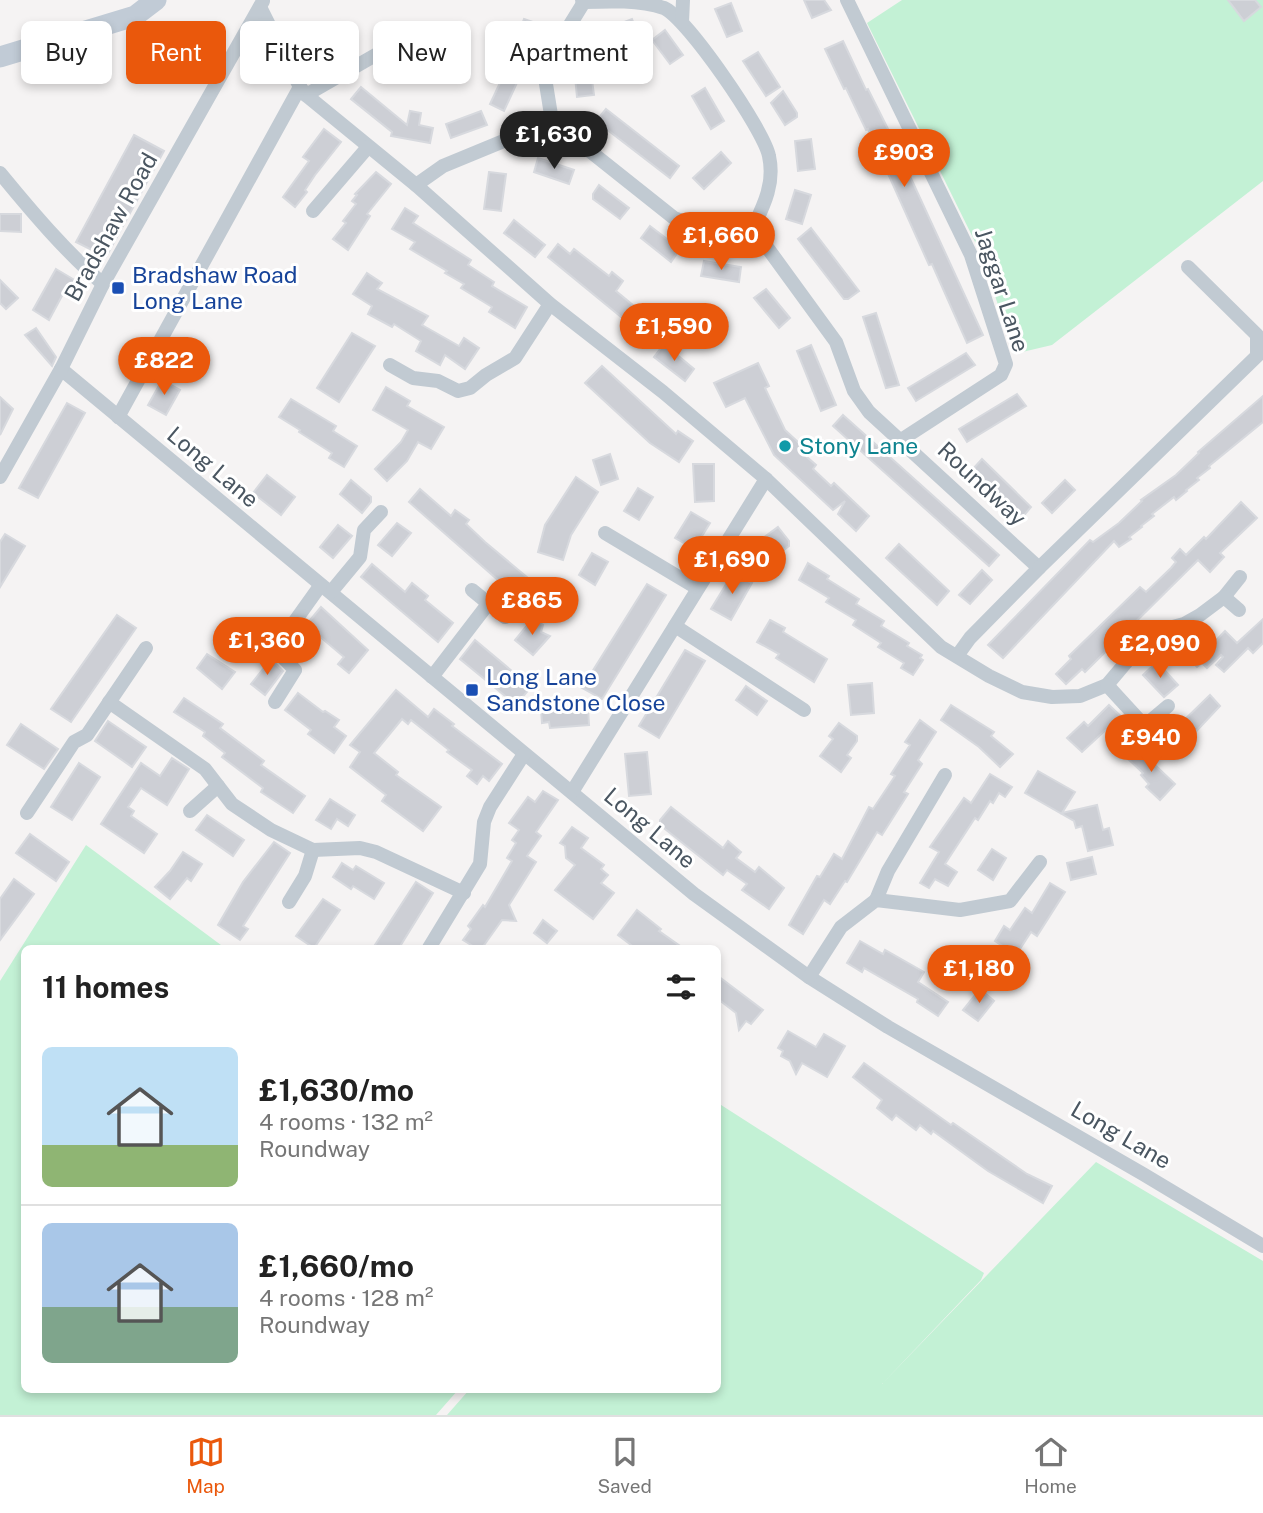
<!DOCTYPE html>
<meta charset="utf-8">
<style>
body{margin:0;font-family:"Public Sans",sans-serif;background:#f6f6f6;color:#222;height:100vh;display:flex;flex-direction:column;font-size:26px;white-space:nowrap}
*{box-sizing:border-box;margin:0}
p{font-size:23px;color:#767676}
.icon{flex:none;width:38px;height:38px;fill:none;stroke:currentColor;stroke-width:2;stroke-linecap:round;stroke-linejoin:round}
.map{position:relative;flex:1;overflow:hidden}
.sheet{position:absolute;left:21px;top:945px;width:700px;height:448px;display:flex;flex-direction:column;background:#fff;border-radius:10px;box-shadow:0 4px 10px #0003}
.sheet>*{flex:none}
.top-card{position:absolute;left:21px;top:21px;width:700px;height:63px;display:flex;gap:14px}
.price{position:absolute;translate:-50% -60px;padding:0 16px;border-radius:24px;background:#ea580c;color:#fff;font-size:23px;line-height:46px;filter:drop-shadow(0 2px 4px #0008)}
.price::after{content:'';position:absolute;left:50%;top:42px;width:21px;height:16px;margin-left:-10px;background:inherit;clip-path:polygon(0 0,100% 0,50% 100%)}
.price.selected{background:#222;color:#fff}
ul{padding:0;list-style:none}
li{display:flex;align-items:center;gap:21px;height:175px;padding:0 21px}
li+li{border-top:2px solid #e0e0e0}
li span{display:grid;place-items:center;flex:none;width:196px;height:140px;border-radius:10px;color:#555}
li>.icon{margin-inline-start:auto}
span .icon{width:84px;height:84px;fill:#fffc;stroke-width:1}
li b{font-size:30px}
h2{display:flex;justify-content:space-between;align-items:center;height:84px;padding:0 21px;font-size:30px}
.pill{padding:0 24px;border-radius:10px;background:#fff;box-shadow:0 4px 10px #0003;font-size:24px;line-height:63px}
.pill.selected{background:#ea580c;color:#fff}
.tab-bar{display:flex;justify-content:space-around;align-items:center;height:98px;border-top:2px solid #e0e0e0;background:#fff;font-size:19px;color:#767676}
.tab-bar a{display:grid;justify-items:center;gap:4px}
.tab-bar .selected{color:#ea580c}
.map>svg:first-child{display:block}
.green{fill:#c3f1d5}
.building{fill:#cdcfd5;stroke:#d7d9de;stroke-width:2}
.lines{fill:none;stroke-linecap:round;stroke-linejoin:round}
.street{stroke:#c1cad2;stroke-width:14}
.secondary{stroke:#c1cbd6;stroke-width:21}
.transit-dot{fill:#1a4fb4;stroke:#fff;stroke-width:2.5}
.culture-dot{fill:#0f9aa8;stroke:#fff;stroke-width:2.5}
.labels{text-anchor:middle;stroke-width:6;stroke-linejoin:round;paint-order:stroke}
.street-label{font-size:23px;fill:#4a5661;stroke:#fff}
.transit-label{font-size:23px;fill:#164399;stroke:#fff;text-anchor:start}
.culture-label{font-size:23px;fill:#0d838f;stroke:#fff;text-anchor:start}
</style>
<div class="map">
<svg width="1263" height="1415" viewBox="0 0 1263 1415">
<rect width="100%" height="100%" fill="#f5f3f3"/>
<g class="green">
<path d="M902 0H1228L1245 21 1252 14 1241 0H1263V181L1052 345 1014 354 982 256 867 23Z"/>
<path d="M86 845 225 948H24V1390H458L436 1415H0V981Z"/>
<path d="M718 1103 984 1273 981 1280 882 1384 1096 1162 1263 1261V1415H447L469 1390H718Z"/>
</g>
<g class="building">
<path d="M804 0H824L831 10 812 18Z"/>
<path d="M1228 0H1255L1261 7 1244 21Z"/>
<path d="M731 3 742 31 727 37 715 9Z"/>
<path d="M524 19 539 24 520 76 504 111 490 104 513 55 511 54Z"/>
<path d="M632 19 638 35 592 52 585 37Z"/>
<path d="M665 30 683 55 670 64 652 40Z"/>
<path d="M843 41 866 90 868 89 892 137 983 335 967 343 932 264 929 265 868 129 866 130 846 88 844 89 825 49Z"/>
<path d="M758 52 780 87 766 96 743 61Z"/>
<path d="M590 65 594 95 577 97 574 66Z"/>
<path d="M361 87 407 125 410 111 421 113 419 125 433 128 430 143 391 136 392 132 351 99Z"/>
<path d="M705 88 724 121 711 129 692 96Z"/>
<path d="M783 91 797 113V117L785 125 771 103Z"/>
<path d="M606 109 679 166 670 178 596 121Z"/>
<path d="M481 111 487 125 451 138 446 124Z"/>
<path d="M324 129 341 142 315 175 305 190 307 192 295 207 283 197 309 161 303 157Z"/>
<path d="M134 135 164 151 106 257 76 242Z"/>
<path d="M811 139 815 169 798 171 795 141Z"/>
<path d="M721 152 731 163 704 189 693 178Z"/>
<path d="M538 158 574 170 569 184 534 172Z"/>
<path d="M376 172 391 184 367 214 370 216 348 250 333 239 346 223 343 221 356 204 352 201 357 195 355 194Z"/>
<path d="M489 172 506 174 501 211 484 209Z"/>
<path d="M599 185 629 208 620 219 593 199V194Z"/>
<path d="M795 190 811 195 802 224 786 219Z"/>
<path d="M405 208 418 216 413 223 471 260 468 265 494 282 492 286 527 307 515 328 489 312 492 307 461 288 464 284 445 273 447 271 410 249 415 242 392 229Z"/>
<path d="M0 214H21V232L0 231Z"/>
<path d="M514 220 545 245 535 257 504 233Z"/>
<path d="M650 226 680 249 671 262 641 238Z"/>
<path d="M811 228 859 291 848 299H844L798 239Z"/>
<path d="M558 244 570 254 574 249 609 276 612 272 623 281 616 291 645 315 652 307 667 319 661 328 664 330 653 343 548 257Z"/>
<path d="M704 261 741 267 739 282 701 276Z"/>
<path d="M56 269 78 282 69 298 63 294 49 320 33 310Z"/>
<path d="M367 273 382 283 377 289 428 316 422 325 459 346 464 338 479 348 465 369 445 355 440 365 416 351 421 341 394 324 392 327 368 314 372 306 353 294Z"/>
<path d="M0 280 18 298 6 309 0 303Z"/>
<path d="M766 289 790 318 779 328 754 298Z"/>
<path d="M876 313 899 385 886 388 863 317Z"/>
<path d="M36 328 56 357 52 366 25 335Z"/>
<path d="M352 333 375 346 339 402 317 388Z"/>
<path d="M664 344 694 369 685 381 654 357Z"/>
<path d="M811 345 836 405 821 411 797 351Z"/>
<path d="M966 353 975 365 916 401 908 388Z"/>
<path d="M758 363 769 386 765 388 785 430 810 453 807 457 816 465 813 469 831 486 834 483 869 516 856 531 838 514 845 501 833 510 774 455 745 398 726 407 714 383Z"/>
<path d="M602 366 676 434 678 431 693 441 679 462 650 443 585 383Z"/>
<path d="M162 380 180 390 166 415 148 405Z"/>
<path d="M386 387 410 401 407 406 444 427 431 449 418 442 407 461 387 481 375 469 401 442 408 430 373 410Z"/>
<path d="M1017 394 1026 406 967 442 959 429Z"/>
<path d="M1263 396V422L1209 466 1210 468 1197 478 1199 480 1186 490 1187 491 1176 500 1174 497 1152 514 1154 516 1141 526 1142 527 1129 537 1131 539 1119 547 1114 541 1003 658 988 645 1090 540 1093 542 1119 523 1142 501 1141 500 1176 475 1199 453 1198 452Z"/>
<path d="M0 397 13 409 0 435Z"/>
<path d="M291 399 336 426 333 431 357 446 344 467 329 458 332 453 299 432 300 430 279 417Z"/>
<path d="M67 403 85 413 38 498 19 488Z"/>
<path d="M843 415 999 555 989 566 833 426Z"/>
<path d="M610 454 618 479 601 485 593 460Z"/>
<path d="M982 459 1031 507 1021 519 972 470Z"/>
<path d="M693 464H714V501L695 502Z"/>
<path d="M267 475 295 497 281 515 253 493Z"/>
<path d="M576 477 598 492 571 535 563 560 538 552 545 525Z"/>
<path d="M351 480 371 497V502L362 513 340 494Z"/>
<path d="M1065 480 1075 490 1052 513 1042 503Z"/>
<path d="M638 488 653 497 639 520 624 511Z"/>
<path d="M420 489 451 516 455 510 469 520 466 524 485 542 534 583 535 581 547 591 532 610 409 502Z"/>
<path d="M1241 502 1257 518 1220 553 1224 557 1210 572 1198 560 1085 672 1082 669 1066 684 1056 674 1071 659 1069 656 1140 587 1146 592 1171 568 1176 562 1172 558 1180 549 1186 555 1204 537 1206 539Z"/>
<path d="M691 512 710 523 694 549 675 538Z"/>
<path d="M397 523 411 533 392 556 378 545Z"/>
<path d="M338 525 352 536 333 558 320 547Z"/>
<path d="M778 527 789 541V546L757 570 744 552Z"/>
<path d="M5 534 25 546 0 587V542Z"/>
<path d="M899 544 949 591 937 605 886 558Z"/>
<path d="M592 553 608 562 595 585 579 575Z"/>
<path d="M808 563 829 576 827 579 859 599 856 604 884 621 881 626 909 643 907 646 922 655 920 658 923 660 913 675 901 668 904 663 878 647 881 643 853 625 856 620 826 602 829 598 799 580Z"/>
<path d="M372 564 405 592 412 583 428 596 425 600 453 623 438 642 361 577Z"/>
<path d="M982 570 992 580 970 604 959 595Z"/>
<path d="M733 573 752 583 731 620 711 609Z"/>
<path d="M647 584 666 595 602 699 582 688Z"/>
<path d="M321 607 368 650 349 673 338 664 344 657 306 625Z"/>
<path d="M117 615 136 628 71 722 51 709Z"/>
<path d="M533 618 543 625 541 632 550 636 533 655 515 640Z"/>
<path d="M1263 619V643L1253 653 1248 648 1224 672 1216 665 1223 657 1221 655 1207 668 1202 663 1197 667 1184 653 1199 639 1208 649 1225 631 1237 643Z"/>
<path d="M770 620 785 628 783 632 827 659 814 682 776 658 779 654 757 642Z"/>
<path d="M475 640 531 687 516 705 460 659Z"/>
<path d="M685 650 705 661 659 738 639 726Z"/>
<path d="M207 654 235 672 222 689 197 668Z"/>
<path d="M271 659 283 671 265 695 251 684Z"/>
<path d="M1157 662 1178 685 1164 697 1143 675Z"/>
<path d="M872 683 874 713 851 715 848 685Z"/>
<path d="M746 686 767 701 757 715 736 700Z"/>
<path d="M396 690 428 717 434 709 454 724 452 726 502 764 489 781 483 776 477 784 467 776 472 770 447 752 449 750 411 720 408 724 402 719 374 753 398 772 396 775 441 807 423 831 382 801 386 795 350 767 360 752 350 745Z"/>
<path d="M298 693 323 712 325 711 339 720 334 727 346 736 334 753 308 734 311 730 285 710Z"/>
<path d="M1210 695 1220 706 1187 741 1175 729Z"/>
<path d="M184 698 223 724 220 728 264 761 261 765 305 796 293 813 261 792 263 788 222 757 225 753 203 736 205 732 174 712Z"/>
<path d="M951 705 994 732 991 736 1013 754 1000 767 979 747 941 720Z"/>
<path d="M1109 705 1126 721 1116 731 1110 726 1082 752 1067 738 1084 722 1088 726Z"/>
<path d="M588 707 589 725 550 728 549 722 542 723 541 710Z"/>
<path d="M920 720 936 732 918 760 922 764 904 792 908 794 882 835 877 832 847 882 845 881 830 904 824 900 803 934 789 925 817 876 820 877 834 854 842 859 869 807 873 809 895 776 891 774 910 745 905 742Z"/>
<path d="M108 721 146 747 132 767 95 741Z"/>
<path d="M839 723 857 736V741L847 755 851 758 841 772 820 756 833 739 829 736Z"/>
<path d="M21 724 58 749 44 769 7 745Z"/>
<path d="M1135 746 1175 784 1160 800 1146 787 1149 784 1141 775 1143 773 1125 756Z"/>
<path d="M647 752 651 794 629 796 625 754Z"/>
<path d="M172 758 189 769 167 805 141 788 128 807 134 811 131 816 157 834 144 853 101 824 141 763 160 776Z"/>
<path d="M79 763 100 777 72 820 51 807Z"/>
<path d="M1038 771 1075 792 1062 813 1097 805 1103 830 1109 828 1113 845 1088 851 1082 826 1076 828 1074 821 1025 793Z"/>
<path d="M990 774 1012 787 1005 797 999 793 993 803 990 801 978 820 975 818 945 864 957 872 948 886 935 879 929 888 920 883 939 852 930 847 964 798 971 803Z"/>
<path d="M543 791 558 800 536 832 541 836 527 856 536 862 509 905 516 921 502 920 482 948H476L463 940 471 929 468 926 483 905 485 907 512 861 507 858 516 843 512 840 519 830 509 823 528 797 535 802Z"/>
<path d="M330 799 355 815 348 826 337 819 331 829 316 820Z"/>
<path d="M671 807 723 848 728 841 741 852 736 858 755 872 759 867 784 888 769 909 742 890 747 884 727 870 723 875 660 825V820Z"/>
<path d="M207 815 244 840 233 856 196 830Z"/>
<path d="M572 827 588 838 581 848 604 865 601 869 608 875 601 883 614 893 593 919 555 890 575 865 566 858 565 846 560 843Z"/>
<path d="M30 834 69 862 56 881 16 853Z"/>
<path d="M274 842 290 853 243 926 248 929 240 940 218 925 243 882Z"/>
<path d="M992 849 1006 858 993 880 978 870Z"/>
<path d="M183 852 202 864 191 881 187 878 170 899 155 887 170 871Z"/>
<path d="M1092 857 1096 874 1071 880 1067 863Z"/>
<path d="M342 863 353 870 356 866 384 883 374 899 353 886 351 889 333 877Z"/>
<path d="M14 879 34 894 0 940V899Z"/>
<path d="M416 882 433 893 399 948H373Z"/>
<path d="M1050 883 1065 892 1037 936 1031 932 1016 955 995 941 1004 926 1010 930 1025 908 1032 913Z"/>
<path d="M323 899 340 910 314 948 296 936Z"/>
<path d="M637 910 661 929 659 931 683 948H635L618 935Z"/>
<path d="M543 920 557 931 547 943 534 933Z"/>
<path d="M860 941 883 954 885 950 924 972 918 982 948 1002 938 1016 917 1002 918 999 864 968 862 972 847 963Z"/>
<path d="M718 976 763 1010 751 1024 746 1021 739 1030 736 1013 718 999Z"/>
<path d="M980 989 994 1001 978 1021 963 1010Z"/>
<path d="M788 1031 816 1047 824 1034 845 1046 827 1077 802 1063 796 1074 790 1061 781 1056 783 1051 778 1048Z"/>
<path d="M864 1063 951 1125 953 1123 1027 1174 1052 1186 1043 1203 988 1171 933 1131 931 1134 920 1125 916 1130 896 1115 892 1120 877 1108 882 1100 853 1077Z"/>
</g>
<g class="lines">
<g class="street">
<path d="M582 0 584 2C610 1 639 0 664 8 687 18 764 130 769 156 775 183 764 205 753 228L836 342 854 391 869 412 1039 568 970 638 957 656"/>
<path d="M847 0 971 255 1006 364 1001 375 901 440"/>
<path d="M584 2 552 54 546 84 552 121 674 218C704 230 721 229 753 228"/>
<path d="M260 7 300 87 306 95 416 185 550 304 663 392 766 479 941 647 989 676 1022 692 1052 697 1080 696 1107 685 1139 647 1158 631 1184 624 1200 615 1224 597 1240 577"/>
<path d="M682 22 683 0"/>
<path d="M306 95 379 53"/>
<path d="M0 173C32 212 65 251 103 284"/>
<path d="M416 185 443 166 552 121"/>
<path d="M313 211 368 147"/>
<path d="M390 365 413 378 438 381 458 391 470 388 486 375 515 358 550 304"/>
<path d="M61 369 694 894 809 977 888 1027 1143 1174 1263 1246"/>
<path d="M118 417 300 87"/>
<path d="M0 477 61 369 103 284 263 1"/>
<path d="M605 533 697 588"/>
<path d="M1039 568 1257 356V335L1188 267"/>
<path d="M472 590 505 617"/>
<path d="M331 592 360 557 364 530 381 512"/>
<path d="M1224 597 1239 610"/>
<path d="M675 626 804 710"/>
<path d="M432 677 488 604"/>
<path d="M1107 685 1140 721 1149 722 1168 706"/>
<path d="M109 702 205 769 232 804 271 830 313 850 360 848 376 852 464 893"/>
<path d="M275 702 295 670 275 649 320 586"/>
<path d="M1149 722 1164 731"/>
<path d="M572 792 766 479"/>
<path d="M190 811 218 786"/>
<path d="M27 813 74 742 87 735 146 648"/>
<path d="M876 900 888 871 945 775"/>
<path d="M289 902 305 876 313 850"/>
<path d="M429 948 480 864 484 822 490 807 524 754"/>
<path d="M809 977 841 927 876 900 960 910 1010 901 1040 862"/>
</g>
<path class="secondary" d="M0 57 135 16 156 0"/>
</g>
<g class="transit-dot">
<rect x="111" y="281" width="14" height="14" rx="3.5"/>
<rect x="465" y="683" width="14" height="14" rx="3.5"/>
</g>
<circle class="culture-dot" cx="785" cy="446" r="7"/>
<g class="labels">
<g class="street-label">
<text transform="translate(111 227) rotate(-61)" y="8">Bradshaw Road</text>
<text transform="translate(1002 290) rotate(72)" y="8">Jaggar Lane</text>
<text transform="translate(213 467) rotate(40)" y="8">Long Lane</text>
<text transform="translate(982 484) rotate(43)" y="8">Roundway</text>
<text transform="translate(650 828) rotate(40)" y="8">Long Lane</text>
<text transform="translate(1121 1135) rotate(30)" y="8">Long Lane</text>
</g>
<g class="transit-label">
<text x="132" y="283">Bradshaw Road<tspan x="132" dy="26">Long Lane</tspan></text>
<text x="486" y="685">Long Lane<tspan x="486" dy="26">Sandstone Close</tspan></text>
</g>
<g class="culture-label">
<text x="799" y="454">Stony Lane</text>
</g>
</g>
</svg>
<b class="price selected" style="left:554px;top:171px">£1,630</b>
<b class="price" style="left:904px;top:189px">£903</b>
<b class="price" style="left:721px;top:272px">£1,660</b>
<b class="price" style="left:674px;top:363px">£1,590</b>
<b class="price" style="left:164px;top:397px">£822</b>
<b class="price" style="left:732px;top:596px">£1,690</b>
<b class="price" style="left:532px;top:637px">£865</b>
<b class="price" style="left:267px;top:677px">£1,360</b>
<b class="price" style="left:1160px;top:680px">£2,090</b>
<b class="price" style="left:1151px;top:774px">£940</b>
<b class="price" style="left:979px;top:1005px">£1,180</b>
<div class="top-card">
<a class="pill">Buy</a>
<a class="pill selected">Rent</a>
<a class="pill">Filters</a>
<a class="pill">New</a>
<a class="pill">Apartment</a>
</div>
<section class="sheet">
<h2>11 homes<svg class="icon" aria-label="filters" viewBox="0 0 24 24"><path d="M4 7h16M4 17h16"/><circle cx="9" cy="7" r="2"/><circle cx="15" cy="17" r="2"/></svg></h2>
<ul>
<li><span style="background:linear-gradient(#bfe0f5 70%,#8fb573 0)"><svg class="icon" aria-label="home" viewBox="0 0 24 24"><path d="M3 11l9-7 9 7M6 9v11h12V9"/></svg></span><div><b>£1,630/mo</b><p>4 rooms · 132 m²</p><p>Roundway</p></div></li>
<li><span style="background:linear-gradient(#a9c7e8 60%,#7fa58c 0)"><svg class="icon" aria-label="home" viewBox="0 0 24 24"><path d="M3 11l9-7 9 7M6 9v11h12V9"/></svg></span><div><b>£1,660/mo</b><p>4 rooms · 128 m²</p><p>Roundway</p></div></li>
</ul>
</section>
</div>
<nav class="tab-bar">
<a class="selected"><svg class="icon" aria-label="map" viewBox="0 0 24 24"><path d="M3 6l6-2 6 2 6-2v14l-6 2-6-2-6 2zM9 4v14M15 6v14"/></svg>Map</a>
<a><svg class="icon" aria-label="saved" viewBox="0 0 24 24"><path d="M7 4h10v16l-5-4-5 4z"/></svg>Saved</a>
<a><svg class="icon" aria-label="home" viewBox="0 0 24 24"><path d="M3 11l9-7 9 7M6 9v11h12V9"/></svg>Home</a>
</nav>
